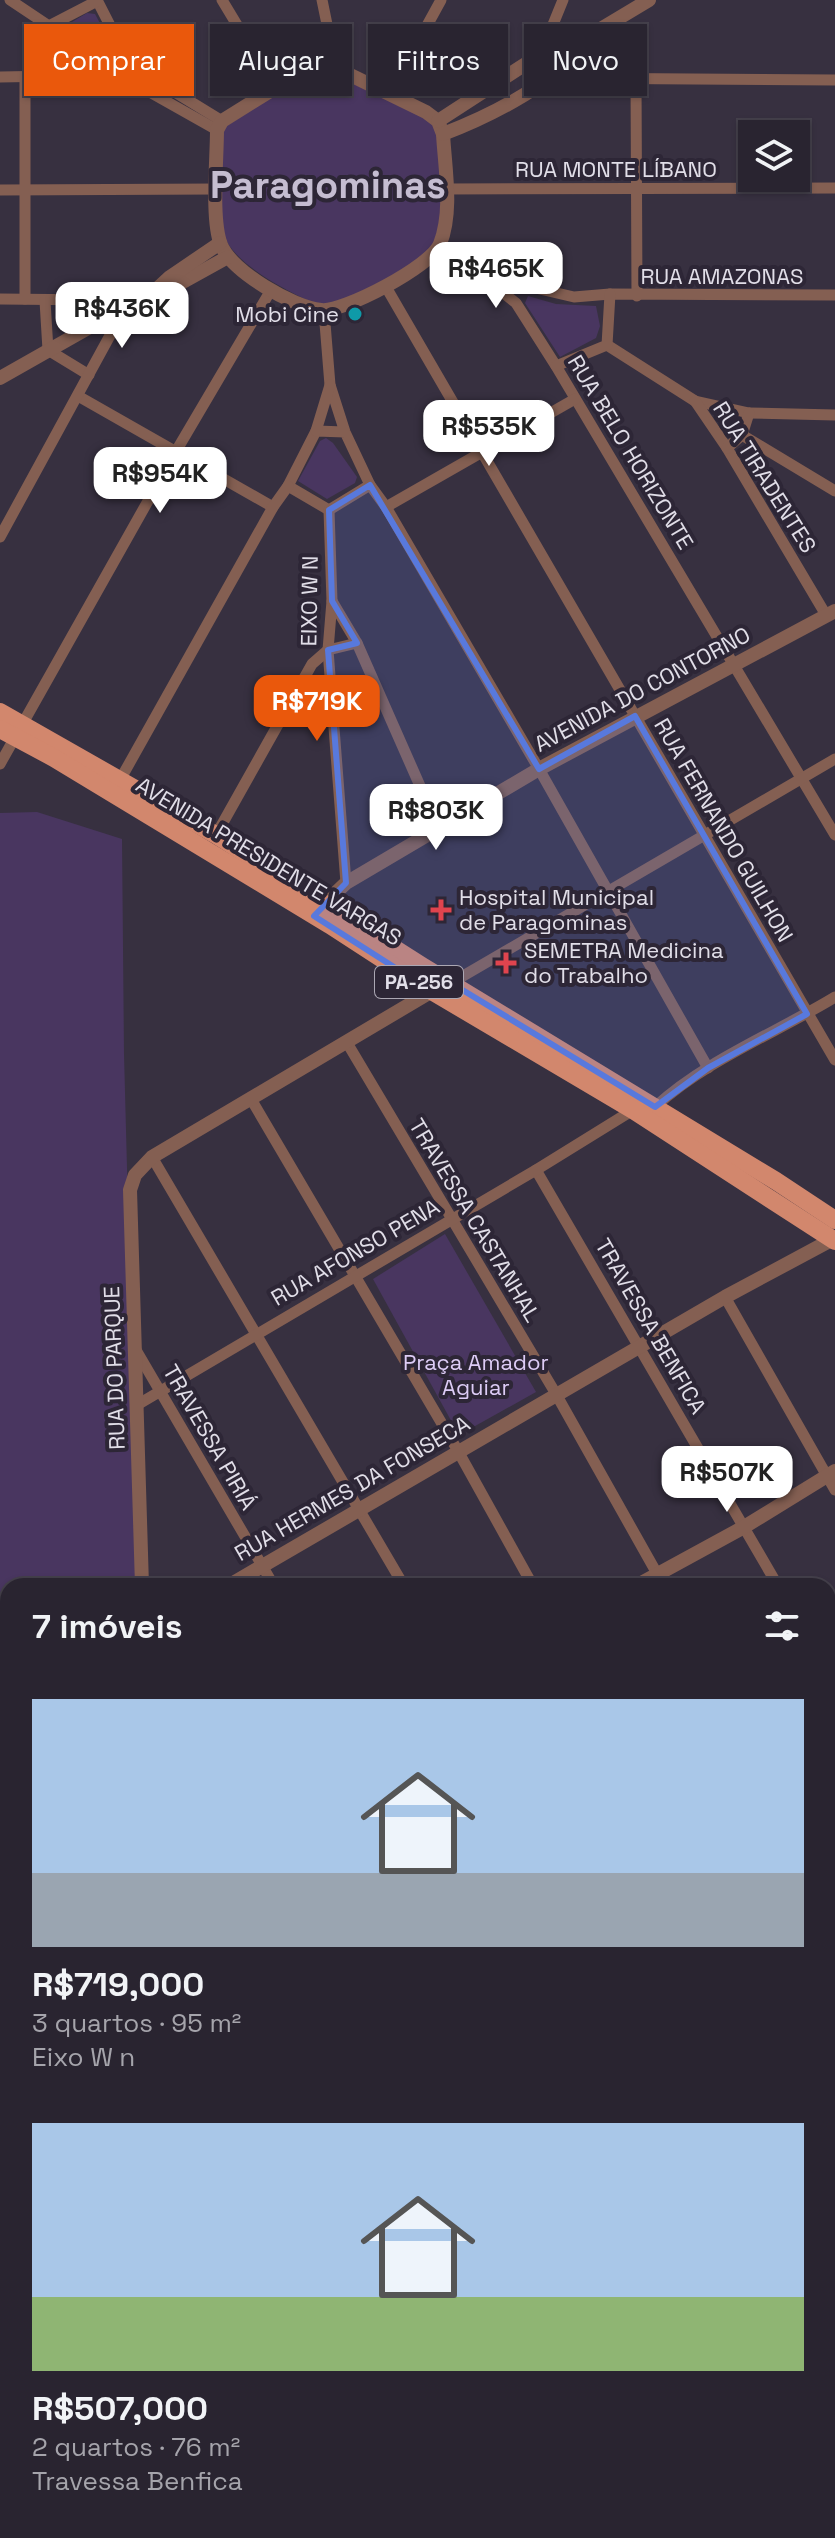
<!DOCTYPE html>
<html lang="pt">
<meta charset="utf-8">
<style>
body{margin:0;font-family:"Space Grotesk",sans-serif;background:#35303c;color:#f1f3f6;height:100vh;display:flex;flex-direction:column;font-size:30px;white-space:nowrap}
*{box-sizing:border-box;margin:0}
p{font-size:26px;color:#a5a4ab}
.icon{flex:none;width:44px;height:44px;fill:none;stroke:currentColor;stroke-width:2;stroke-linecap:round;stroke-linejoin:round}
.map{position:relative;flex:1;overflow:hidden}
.side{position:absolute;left:0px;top:1578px;width:836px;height:960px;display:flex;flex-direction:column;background:#292430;border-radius:24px 24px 0 0;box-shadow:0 2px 6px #0004,0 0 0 2px #45414c}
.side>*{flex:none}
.banner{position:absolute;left:24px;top:24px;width:788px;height:72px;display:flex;gap:16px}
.controls{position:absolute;left:738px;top:120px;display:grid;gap:16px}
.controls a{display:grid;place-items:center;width:72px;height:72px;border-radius:0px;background:#292430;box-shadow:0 2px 6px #0004,0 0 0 2px #45414c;font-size:40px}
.price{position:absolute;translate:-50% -68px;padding:0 18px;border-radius:16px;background:#fff;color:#222;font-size:26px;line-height:52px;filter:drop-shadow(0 2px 4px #0008)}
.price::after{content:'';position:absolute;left:50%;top:48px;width:24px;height:18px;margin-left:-12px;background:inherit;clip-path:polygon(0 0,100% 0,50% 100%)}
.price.active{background:#ea580c;color:#fff}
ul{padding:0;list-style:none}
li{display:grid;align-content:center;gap:16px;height:424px;padding:0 32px}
li span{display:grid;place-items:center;height:248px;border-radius:0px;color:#555}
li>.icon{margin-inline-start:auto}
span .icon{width:144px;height:144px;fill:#fffc;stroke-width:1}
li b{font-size:34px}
h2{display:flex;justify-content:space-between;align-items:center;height:96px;padding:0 32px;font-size:34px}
.tag{padding:0 28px;border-radius:0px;background:#292430;box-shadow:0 2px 6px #0004,0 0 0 2px #45414c;font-size:28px;line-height:72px}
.tag.active{background:#ea580c;color:#fff}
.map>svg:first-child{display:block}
.green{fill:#493660}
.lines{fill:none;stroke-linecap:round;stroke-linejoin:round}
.river{stroke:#022544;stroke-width:18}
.minor{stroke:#845f52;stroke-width:11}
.tertiary{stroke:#845f52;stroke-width:14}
.primary{stroke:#d2876d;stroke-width:18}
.marked{fill:#5879dd;fill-opacity:0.2;stroke:#5879dd;stroke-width:6;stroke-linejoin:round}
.culture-dot{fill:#0f9aa8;stroke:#2d2636;stroke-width:3}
.health-dot{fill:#e0444e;stroke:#2d2636;stroke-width:3}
.labels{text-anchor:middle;stroke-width:8;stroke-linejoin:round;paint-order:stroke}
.shield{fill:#2d2636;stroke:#aba7b3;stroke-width:2}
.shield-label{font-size:20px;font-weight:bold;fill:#e1dee8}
.street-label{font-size:22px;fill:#e1dee8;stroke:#2d2636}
.poi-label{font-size:22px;fill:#e1dee8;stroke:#2d2636;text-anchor:start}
.park-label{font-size:22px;fill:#ddccf6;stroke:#2d2636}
.town-label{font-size:38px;font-weight:bold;fill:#c5bdd1;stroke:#2d2636}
</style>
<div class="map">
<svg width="835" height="2538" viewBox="0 0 835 2538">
<rect width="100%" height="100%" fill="#373040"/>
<g class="green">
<path d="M87 13 95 14 118 57 113 63H57V31Z"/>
<path d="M336 69 441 126 443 160 439 244 419 266 326 308C297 297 230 264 223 232 216 200 221 157 221 125L276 89Z"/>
<path d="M528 296 556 304 596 306 600 326 596 338 560 357 525 303Z"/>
<path d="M326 438 333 443 357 477 355 483 327 499 298 481 320 441Z"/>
<path d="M37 812 122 839 124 1054 138 1586H8V1628H0V813Z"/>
<path d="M445 1234 536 1392 459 1435 373 1279Z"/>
</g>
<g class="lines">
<g class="river">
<path d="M828 2030 835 2031"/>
<path d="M0 2349 8 2350"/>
</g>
<g class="minor">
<path d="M10 0 49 26"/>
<path d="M97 0 119 43 147 75 222 121"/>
<path d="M222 0 275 88"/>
<path d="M322 0 336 68"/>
<path d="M563 0 541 54 552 53 560 59 551 78 835 80"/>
<path d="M49 26 97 1"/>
<path d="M49 26 51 76"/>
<path d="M0 77 110 75 123 77 217 130"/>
<path d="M636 80 637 296"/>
<path d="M390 93 441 0"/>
<path d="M446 189 835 188"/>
<path d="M0 190 217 189"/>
<path d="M440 245 527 286 574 297 610 294 835 295"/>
<path d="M433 256 492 284 516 303 556 366 835 835"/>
<path d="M386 287 835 1060"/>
<path d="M0 299 100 300 130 305"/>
<path d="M25 299V77"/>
<path d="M45 301 48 350 89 375"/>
<path d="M324 311 330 385 345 432 370 485 329 510 288 486 316 431 345 432"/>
<path d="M607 345 695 401 749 413 835 415"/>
<path d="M556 366 607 345 610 294"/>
<path d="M78 396 273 507"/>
<path d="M695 401 727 448 826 615"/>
<path d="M316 431 330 385"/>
<path d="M742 435 835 491"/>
<path d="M727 448 742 435 749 413"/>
<path d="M370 485 386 507 539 769 708 1068"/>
<path d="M386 507 575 399"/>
<path d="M329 510 332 601 328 650 346 883"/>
<path d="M0 537 113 330 119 311"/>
<path d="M332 601 357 643 439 829"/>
<path d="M0 764 175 453 271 290"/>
<path d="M120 780 273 507 288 486"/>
<path d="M216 835 312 664 328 650 357 643"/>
<path d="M451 983 835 759"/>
<path d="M346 1041 556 1394 664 1586"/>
<path d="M251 1099 458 1451 533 1586"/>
<path d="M655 1107C706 1060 776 1033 835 997"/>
<path d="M152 1157 404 1586"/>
<path d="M536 1170 778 1586"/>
<path d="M725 1297 835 1490"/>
<path d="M136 1350 274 1586"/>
<path d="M137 1405 536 1170 633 1110"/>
<path d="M828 1672 835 1684"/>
<path d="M828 1715 835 1711"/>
<path d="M0 1744H8"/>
<path d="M0 1935H8"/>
<path d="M0 2033H8"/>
</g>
<g class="tertiary">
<path d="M336 68 426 112 438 121 443 134C445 169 453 211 440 244 432 266 342 313 321 310 293 307 232 272 221 245 211 219 217 160 217 130L222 121 275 88 307 76Z"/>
<path d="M438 121 541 54 574 38 589 36 649 0"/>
<path d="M443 134C488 117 566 79 589 36"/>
<path d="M158 289 172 288 228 257"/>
<path d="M0 378 157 289 170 277 220 243"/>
<path d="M319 909 346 883 539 769 835 611"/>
<path d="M142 1586 130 1190 135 1175 152 1157 439 987"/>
<path d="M228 1586 725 1297 835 1238"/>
<path d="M636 1586 744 1527 835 1471"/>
<path d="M0 1633H8"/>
<path d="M0 1646H8"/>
<path d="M0 1849H8"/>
</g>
<g class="primary">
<path d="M0 712 216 835 422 966 776 1181 835 1220"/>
<path d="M0 729 54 758 330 925 430 990 633 1110 835 1241"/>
</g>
</g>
<path class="marked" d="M370 485 539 769 635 716 807 1014 708 1068 655 1107 451 983 430 990 314 916 346 883 328 650 357 643 332 601 329 510Z"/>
<circle class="culture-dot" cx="355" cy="314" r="8"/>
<g class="health-dot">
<path d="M437 898h8v8h8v8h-8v8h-8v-8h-8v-8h8z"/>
<path d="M502 951h8v8h8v8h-8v8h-8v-8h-8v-8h8z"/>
</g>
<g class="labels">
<rect class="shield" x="375" y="966" width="88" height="32" rx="6"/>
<g class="shield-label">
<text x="419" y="989">PA-256</text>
</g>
<g class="street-label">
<text x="616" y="177">RUA MONTE LÍBANO</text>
<text x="722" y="284">RUA AMAZONAS</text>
<text transform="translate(631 452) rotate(59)" y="8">RUA BELO HORIZONTE</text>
<text transform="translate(765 477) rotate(58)" y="8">RUA TIRADENTES</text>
<text transform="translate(309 601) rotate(-89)" y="8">EIXO W N</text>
<text transform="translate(642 689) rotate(-28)" y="8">AVENIDA DO CONTORNO</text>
<text transform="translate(724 830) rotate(60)" y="8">RUA FERNANDO GUILHON</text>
<text transform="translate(269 861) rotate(31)" y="8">AVENIDA PRESIDENTE VARGAS</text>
<text transform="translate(475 1220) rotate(59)" y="8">TRAVESSA CASTANHAL</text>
<text transform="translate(355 1252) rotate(-30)" y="8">RUA AFONSO PENA</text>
<text transform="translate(651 1326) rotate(60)" y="8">TRAVESSA BENFICA</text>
<text transform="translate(114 1368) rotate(-92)" y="8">RUA DO PARQUE</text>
<text transform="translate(210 1437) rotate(60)" y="8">TRAVESSA PIRIÁ</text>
<text transform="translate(352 1488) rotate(-30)" y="8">RUA HERMES DA FONSECA</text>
</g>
<g class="poi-label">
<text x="339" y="322" text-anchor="end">Mobi Cine</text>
<text x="459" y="905">Hospital Municipal<tspan x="459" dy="25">de Paragominas</tspan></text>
<text x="524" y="958">SEMETRA Medicina<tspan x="524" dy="25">do Trabalho</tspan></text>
</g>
<g class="park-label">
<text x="476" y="1370">Praça Amador<tspan x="476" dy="25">Aguiar</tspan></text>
</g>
<g class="town-label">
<text x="328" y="198">Paragominas</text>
</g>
</g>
</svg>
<div class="controls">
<a><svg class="icon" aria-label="layers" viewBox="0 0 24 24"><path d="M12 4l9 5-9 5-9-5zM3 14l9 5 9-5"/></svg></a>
</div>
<b class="price" style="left:496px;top:310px">R$465K</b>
<b class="price" style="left:122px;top:350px">R$436K</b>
<b class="price" style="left:489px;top:468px">R$535K</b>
<b class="price" style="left:160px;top:515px">R$954K</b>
<b class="price active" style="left:317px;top:743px">R$719K</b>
<b class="price" style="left:436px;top:852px">R$803K</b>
<b class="price" style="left:727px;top:1514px">R$507K</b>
<div class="banner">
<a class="tag active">Comprar</a>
<a class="tag">Alugar</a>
<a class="tag">Filtros</a>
<a class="tag">Novo</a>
</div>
<section class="side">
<h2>7 imóveis<svg class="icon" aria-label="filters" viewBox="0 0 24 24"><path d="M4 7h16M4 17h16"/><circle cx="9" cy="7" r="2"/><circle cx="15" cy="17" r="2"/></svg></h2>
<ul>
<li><span style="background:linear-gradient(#a9c7e8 70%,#9aa5b1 0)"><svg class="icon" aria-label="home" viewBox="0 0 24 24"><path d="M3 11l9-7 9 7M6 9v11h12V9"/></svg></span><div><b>R$719,000</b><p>3 quartos · 95 m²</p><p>Eixo W n</p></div></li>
<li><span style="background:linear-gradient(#a9c7e8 70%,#8fb573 0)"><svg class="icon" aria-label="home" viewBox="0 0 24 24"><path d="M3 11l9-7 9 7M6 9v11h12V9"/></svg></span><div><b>R$507,000</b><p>2 quartos · 76 m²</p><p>Travessa Benfica</p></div></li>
</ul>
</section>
</div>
